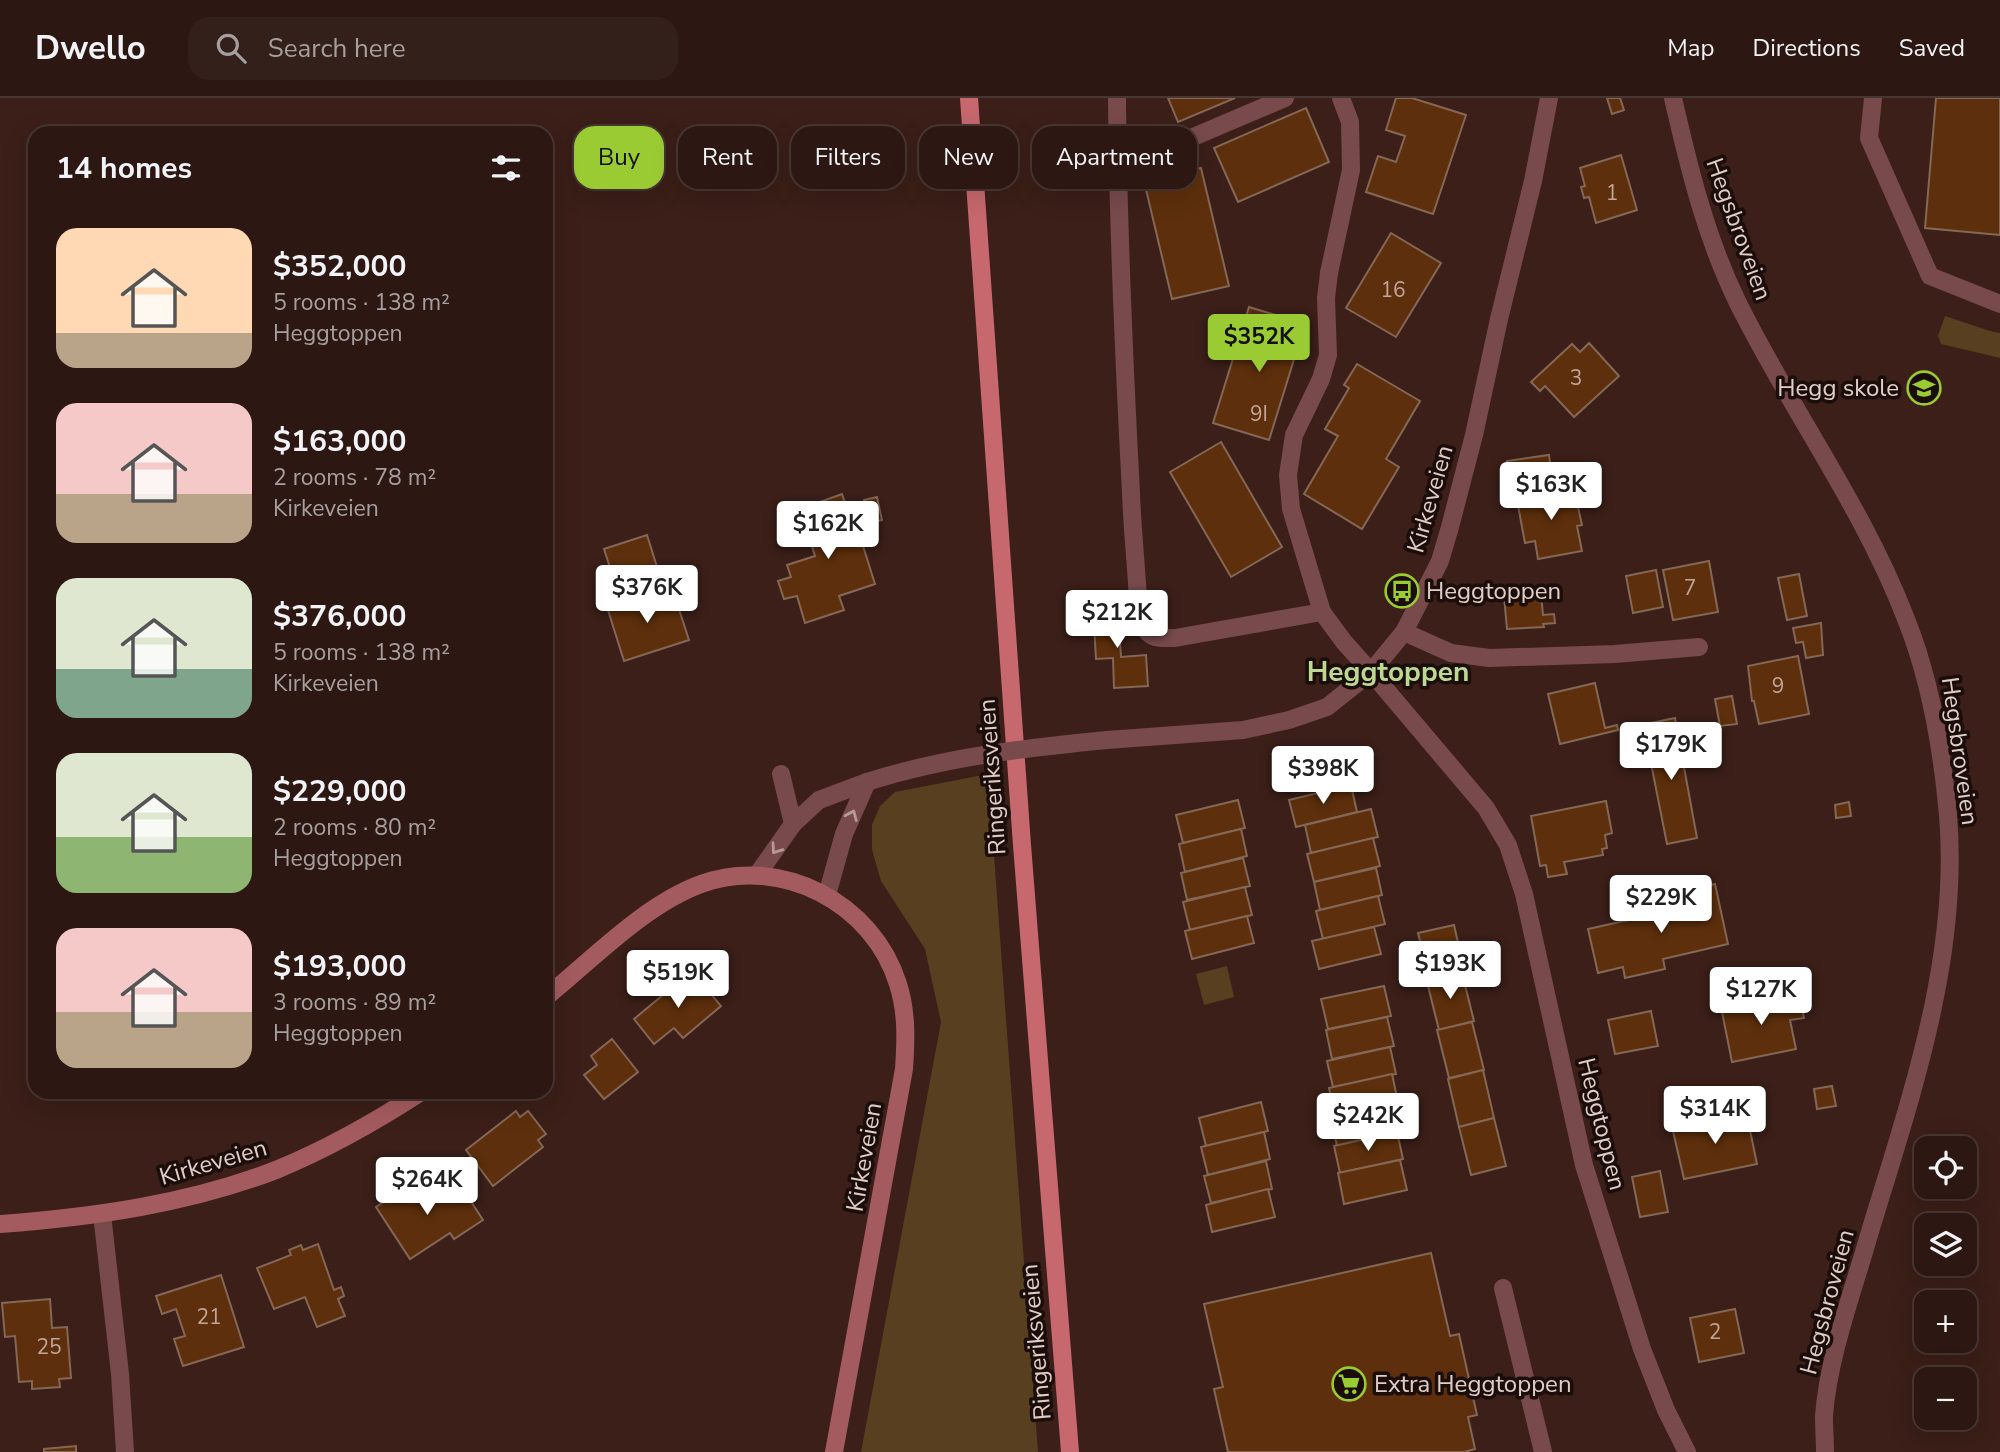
<!DOCTYPE html>
<meta charset="utf-8">
<style>
body{margin:0;font-family:"Nunito Sans",sans-serif;background:#34201b;color:#f1f3f6;height:100vh;display:flex;flex-direction:column;font-size:26px;white-space:nowrap}
*{box-sizing:border-box;margin:0}
p{font-size:23px;color:#a69f9f}
.icon{flex:none;width:38px;height:38px;fill:none;stroke:currentColor;stroke-width:2;stroke-linecap:round;stroke-linejoin:round}
.map{position:relative;flex:1;overflow:hidden}
.sheet{position:absolute;left:28px;top:28px;width:525px;height:973px;display:flex;flex-direction:column;background:#2c1712;border-radius:21px;box-shadow:0 7px 28px #0002,0 0 0 2px #483632}
.sheet>*{flex:none}
.top-card{position:absolute;left:574px;top:28px;width:665px;height:63px;display:flex;gap:14px}
.fabs{position:absolute;left:1914px;top:1038px;display:grid;gap:14px}
.fabs a{display:grid;place-items:center;width:63px;height:63px;border-radius:14px;background:#2c1712;box-shadow:0 7px 28px #0002,0 0 0 2px #483632;font-size:35px}
.price{position:absolute;translate:-50% -60px;padding:0 16px;border-radius:7px;background:#fff;color:#222;font-size:23px;line-height:46px;filter:drop-shadow(0 2px 4px #0008)}
.price::after{content:'';position:absolute;left:50%;top:42px;width:21px;height:16px;margin-left:-10px;background:inherit;clip-path:polygon(0 0,100% 0,50% 100%)}
.price.active{background:#9bcb33;color:#111}
ul{padding:0;list-style:none}
li{display:flex;align-items:center;gap:21px;height:175px;padding:0 28px}
li span{display:grid;place-items:center;flex:none;width:196px;height:140px;border-radius:21px;color:#555}
li>.icon{margin-inline-start:auto}
span .icon{width:84px;height:84px;fill:#fffc;stroke-width:1}
li b{font-size:30px}
h2{display:flex;justify-content:space-between;align-items:center;height:84px;padding:0 28px;font-size:30px}
.chip{padding:0 24px;border-radius:21px;background:#2c1712;box-shadow:0 7px 28px #0002,0 0 0 2px #483632;font-size:24px;line-height:63px}
.chip.active{background:#9bcb33;color:#111}
header{display:flex;align-items:center;gap:42px;box-sizing:border-box;height:98px;padding:0 35px;background:#2c1712;border-bottom:2px solid #483632}
header strong{font-size:33px}
nav{display:flex;gap:38px;margin-inline-start:auto;font-size:24px}
.search{width:490px;height:63px;background:#34201b;display:flex;align-items:center;gap:18px;box-sizing:border-box;padding:0 24px;border-radius:21px;color:#a69f9f;font-size:26px}
.map>svg:first-child{display:block}
.green{fill:#573f20}
.building{fill:#5d2f0c;stroke:#846755;stroke-width:2}
.lines{fill:none;stroke-linecap:round;stroke-linejoin:round}
.service{stroke:#784a4c;stroke-width:18}
.minor{stroke:#784a4c;stroke-width:18}
.tertiary{stroke:#784a4c;stroke-width:18}
.secondary{stroke:#a45b5f;stroke-width:18}
.primary{stroke:#c6686e;stroke-width:18}
.tertiary-bridge{stroke:#784a4c;stroke-width:18}
.oneway{stroke:#b79996}
.labels{text-anchor:middle;stroke-width:7;stroke-linejoin:round;paint-order:stroke}
.number-label{font-size:21px;fill:#c0a699}
.street-label{font-size:24px;fill:#e1cdc8;stroke:#1a0d0a}
.poi-label{font-size:24px;fill:#e1cdc8;stroke:#1a0d0a;text-anchor:start}
.quarter-label{font-size:28px;font-weight:bold;fill:#bdd991;stroke:#1a0d0a}
</style>
<header>
<strong>Dwello</strong>
<div class="search"><svg class="icon" aria-label="search" viewBox="0 0 24 24"><circle cx="10" cy="10" r="6"/><path d="M15 15l6 6"/></svg>Search here</div>
<nav><a>Map</a><a>Directions</a><a>Saved</a></nav>
</header>
<div class="map">
<svg width="2000" height="1354" viewBox="0 0 2000 1354">
<rect width="100%" height="100%" fill="#3b1f18"/>
<g class="green">
<path d="M1945 218 1990 233 2000 235V260L1941 246 1938 238Z"/>
<path d="M988 676 1038 1354H861L941 924 925 851 881 783 872 752V727L880 708 895 694Z"/>
<path d="M1227 868 1234 899 1204 907 1196 876Z"/>
</g>
<g class="building">
<path d="M1168 0H1235L1178 24Z"/>
<path d="M1396 0H1412L1466 17 1433 116 1366 94 1378 58 1396 64 1405 38 1386 32Z"/>
<path d="M1607 0H1620L1624 12 1612 16Z"/>
<path d="M1936 0H2000V137L1925 130Z"/>
<path d="M1306 10 1329 64 1238 104 1214 50Z"/>
<path d="M1621 57 1637 112 1596 125 1589 99 1584 100 1581 89 1585 88 1580 70Z"/>
<path d="M1201 70 1229 188 1172 201 1144 83Z"/>
<path d="M1391 135 1441 165 1396 239 1346 210Z"/>
<path d="M1249 209 1305 226 1269 342 1213 325Z"/>
<path d="M1589 245 1619 278 1574 319 1545 288 1540 293 1531 284 1572 246 1580 254Z"/>
<path d="M1357 266 1420 303 1386 361 1399 369 1362 431 1304 396 1338 338 1325 331 1349 290 1344 287Z"/>
<path d="M1221 344 1282 449 1231 479 1170 374Z"/>
<path d="M1549 357 1552 381 1510 386 1507 363Z"/>
<path d="M1570 387 1574 409H1578L1582 427 1577 428 1582 453 1538 461 1535 443 1525 445 1517 402 1527 400 1526 395Z"/>
<path d="M842 396 848 414 852 413 875 486 839 498 844 512 805 525 797 498 784 501 778 483 791 479 787 467 815 458 800 411Z"/>
<path d="M877 399 882 422 869 425 864 402Z"/>
<path d="M647 437 658 472 615 485 604 451Z"/>
<path d="M1709 463 1718 514 1673 522 1663 472Z"/>
<path d="M1656 472 1663 509 1633 515 1626 478Z"/>
<path d="M1799 476 1807 518 1787 522 1778 480Z"/>
<path d="M663 491 668 505 676 502 689 542 624 563 607 509Z"/>
<path d="M1541 496 1543 517 1554 516 1555 525 1543 526 1544 529 1507 531 1504 498Z"/>
<path d="M1118 509 1121 559 1146 557 1148 588 1114 590 1113 560 1096 561 1093 510Z"/>
<path d="M1821 525 1823 557 1806 560 1803 544 1796 545 1793 530Z"/>
<path d="M1798 558 1809 616 1759 626 1754 603H1752L1748 568Z"/>
<path d="M1595 585 1605 630 1617 627 1618 632 1560 646 1548 596Z"/>
<path d="M1732 598 1737 626 1720 628 1715 601Z"/>
<path d="M1675 620 1697 740 1667 746 1645 635 1653 633 1651 625Z"/>
<path d="M1351 687 1357 714 1296 729 1289 702Z"/>
<path d="M1238 702 1245 730 1183 745 1176 717Z"/>
<path d="M1606 703 1612 735 1605 737 1607 750 1602 751 1603 757 1564 764 1567 776 1548 779 1546 767 1540 768 1531 718Z"/>
<path d="M1849 704 1851 718 1836 720 1835 707Z"/>
<path d="M1371 711 1378 739 1311 755 1305 727Z"/>
<path d="M1241 731 1247 758 1185 774 1179 746Z"/>
<path d="M1373 740 1380 768 1314 784 1307 756Z"/>
<path d="M1243 760 1250 788 1187 802 1181 775Z"/>
<path d="M1376 770 1382 797 1320 812 1314 784Z"/>
<path d="M1715 786 1728 846 1663 861 1665 871 1625 880 1623 869 1598 875 1588 831 1656 816 1657 820 1684 814 1680 794Z"/>
<path d="M1245 789 1252 817 1190 832 1183 804Z"/>
<path d="M1378 798 1385 826 1323 841 1316 813Z"/>
<path d="M1247 818 1254 845 1192 861 1185 833Z"/>
<path d="M1454 827 1465 875 1430 883 1418 835Z"/>
<path d="M1374 829 1381 856 1319 871 1312 843Z"/>
<path d="M692 873 721 908 683 940 674 930 654 946 634 921Z"/>
<path d="M1462 875 1474 923 1439 932 1427 884Z"/>
<path d="M1384 888 1391 918 1328 931 1321 901Z"/>
<path d="M1785 896 1786 902 1800 900 1804 920 1790 922 1796 951 1732 964 1721 909Z"/>
<path d="M1651 913 1658 948 1615 956 1608 922Z"/>
<path d="M1387 919 1394 948 1332 961 1326 932Z"/>
<path d="M1472 924 1484 972 1449 980 1437 932Z"/>
<path d="M612 941 638 974 604 1001 584 977 597 967 591 958Z"/>
<path d="M1390 949 1396 976 1333 989 1327 963Z"/>
<path d="M1483 972 1494 1020 1459 1029 1448 981Z"/>
<path d="M1392 976 1398 1004 1335 1017 1329 990Z"/>
<path d="M1832 988 1836 1008 1817 1011 1814 991Z"/>
<path d="M1261 1004 1268 1033 1206 1048 1199 1020Z"/>
<path d="M1394 1005 1400 1033 1337 1048 1331 1019Z"/>
<path d="M516 1013 520 1019 528 1013 546 1036 538 1042 543 1049 493 1088 466 1052Z"/>
<path d="M1724 1016 1726 1022 1747 1018 1757 1066 1684 1081 1673 1033 1688 1030 1687 1024Z"/>
<path d="M1494 1020 1506 1068 1471 1077 1459 1029Z"/>
<path d="M1264 1034 1270 1061 1208 1077 1201 1049Z"/>
<path d="M1397 1034 1403 1061 1340 1075 1334 1048Z"/>
<path d="M1400 1062 1407 1092 1344 1106 1338 1075Z"/>
<path d="M1266 1063 1272 1091 1211 1105 1204 1078Z"/>
<path d="M1660 1073 1668 1114 1640 1119 1632 1079Z"/>
<path d="M419 1081 434 1105 461 1088 483 1122 454 1141 450 1135 410 1161 376 1109Z"/>
<path d="M1268 1091 1275 1119 1212 1134 1206 1107Z"/>
<path d="M318 1146 334 1192 341 1189 344 1198 338 1201 345 1218 317 1229 305 1199 274 1211 257 1170 291 1157 289 1152 301 1147 303 1152Z"/>
<path d="M1431 1155 1450 1238 1459 1236 1477 1317 1468 1319 1475 1351 1464 1354H1228L1214 1291 1223 1289 1204 1206Z"/>
<path d="M221 1177 244 1249 183 1268 174 1241 185 1238 176 1211 162 1216 156 1198Z"/>
<path d="M50 1201 52 1230 67 1229 71 1280 59 1281 60 1289 32 1291V1283L19 1284 15 1238 5 1239 2 1205Z"/>
<path d="M1735 1211 1744 1255 1699 1264 1690 1220Z"/>
<path d="M76 1348V1354H44V1351Z"/>
</g>
<g class="lines">
<g class="service">
<path d="M1117 0C1118 132 1124 263 1131 395 1132 425 1135 455 1137 485 1138 499 1137 515 1143 527 1149 542 1161 540 1175 540L1322 514 1344 544 1371 574"/>
<path d="M1873 0 1869 40 1930 178 2000 206"/>
<path d="M1118 71 1285 0"/>
<path d="M1329 175 1351 72 1350 24 1341 0"/>
<path d="M1404 534 1451 555 1489 560 1615 556 1699 549"/>
<path d="M781 676 793 726"/>
<path d="M102 1116 120 1276 125 1354"/>
<path d="M1503 1190 1543 1354"/>
</g>
<g class="minor">
<path d="M1322 514 1291 411 1288 377 1294 337 1321 281 1328 257 1326 200 1329 175"/>
<path d="M1371 574 1486 710 1508 747 1524 796 1584 1067 1642 1251 1666 1312 1687 1354"/>
</g>
<g class="tertiary">
<path d="M1673 0C1689 70 1706 140 1738 205 1791 312 1863 409 1906 521 1931 583 1942 650 1948 717 1960 861 1910 1001 1869 1137 1853 1193 1828 1260 1824 1318 1824 1330 1825 1342 1825 1354"/>
<path d="M1107 642 1243 632 1289 622 1327 609 1371 574 1404 534 1440 463 1450 429 1474 337 1499 221 1533 83 1549 0"/>
<path d="M757 777 793 726 819 702 867 684"/>
<path d="M827 797 844 736 867 684"/>
</g>
<g class="secondary">
<path d="M546 899C593 861 644 807 701 786 781 757 873 805 898 886 907 914 906 942 904 971L834 1354"/>
<path d="M0 1126C94 1119 188 1106 276 1072 327 1051 375 1024 421 994"/>
</g>
<path class="primary" d="M969 0 1022 747 1070 1354"/>
<path class="tertiary-bridge" d="M867 684C945 659 1025 650 1107 642"/>
</g>
<defs><path id="oneway-chevron" d="M-2-3.5L2.5 0L-2 3.5" fill="none" stroke-width="1.6" stroke-linecap="round" stroke-linejoin="round" transform="scale(1.75)"/></defs>
<g class="oneway">
<use href="#oneway-chevron" transform="translate(852 717) rotate(-67)"/>
<use href="#oneway-chevron" transform="translate(776 751) rotate(125)"/>
</g>
<defs>
<symbol id="school-ring" viewBox="-11 -11 22 22"><circle r="9.5" fill="#1a0d0a" stroke="#9bcb33" stroke-width="1.5"/><path d="M0-5L7-2L0 1L-7-2ZM-4 1L0 2.5L4 1V4Q0 6-4 4Z" fill="#9bcb33"/></symbol>
<symbol id="bus-ring" viewBox="-11 -11 22 22"><circle r="9.5" fill="#1a0d0a" stroke="#9bcb33" stroke-width="1.5"/><path d="M-5-6H5V4H4V6H2V4H-2V6H-4V4H-5ZM-3.5-4V0h7V-4ZM-3.5 1.2v1.5H-2V1.2ZM2 1.2v1.5H3.5V1.2Z" fill="#9bcb33"/></symbol>
<symbol id="supermarket-ring" viewBox="-11 -11 22 22"><circle r="9.5" fill="#1a0d0a" stroke="#9bcb33" stroke-width="1.5"/><path d="M-6-5.5h2.5l.6 2H6L4.5 2H-2.5L-4.4-4H-6ZM-1.5 3.2a1.3 1.3 0 1 0 .1 0ZM3 3.2a1.3 1.3 0 1 0 .1 0Z" fill="#9bcb33"/></symbol>
</defs>
<g fill-rule="evenodd">
<use href="#school-ring" x="1905" y="271" width="38" height="38"/>
<use href="#bus-ring" x="1383" y="474" width="38" height="38"/>
<use href="#supermarket-ring" x="1330" y="1267" width="38" height="38"/>
</g>
<g class="labels">
<g class="number-label">
<text x="1612" y="102">1</text>
<text x="1393" y="199">16</text>
<text x="1576" y="287">3</text>
<text x="1259" y="323">9I</text>
<text x="1690" y="497">7</text>
<text x="1778" y="595">9</text>
<text x="209" y="1226">21</text>
<text x="1715" y="1241">2</text>
<text x="49" y="1256">25</text>
</g>
<g class="street-label">
<text transform="translate(1739 131) rotate(70)" y="8">Hegsbroveien</text>
<text transform="translate(1430 401) rotate(-74)" y="8">Kirkeveien</text>
<text transform="translate(1960 653) rotate(82)" y="8">Hegsbroveien</text>
<text transform="translate(992 679) rotate(-94)" y="8">Ringeriksveien</text>
<text transform="translate(1602 1026) rotate(76)" y="8">Heggtoppen</text>
<text transform="translate(864 1059) rotate(-80)" y="8">Kirkeveien</text>
<text transform="translate(213 1064) rotate(-16)" y="8">Kirkeveien</text>
<text transform="translate(1827 1204) rotate(-75)" y="8">Hegsbroveien</text>
<text transform="translate(1036 1244) rotate(-95)" y="8">Ringeriksveien</text>
</g>
<g class="poi-label">
<text x="1899" y="298" text-anchor="end">Hegg skole</text>
<text x="1426" y="501">Heggtoppen</text>
<text x="1374" y="1294">Extra Heggtoppen</text>
</g>
<g class="quarter-label">
<text x="1388" y="583">Heggtoppen</text>
</g>
</g>
</svg>
<div class="fabs">
<a><svg class="icon" aria-label="locate" viewBox="0 0 24 24"><circle cx="12" cy="12" r="6"/><path d="M12 2v4M12 18v4M2 12h4M18 12h4"/></svg></a>
<a><svg class="icon" aria-label="layers" viewBox="0 0 24 24"><path d="M12 4l9 5-9 5-9-5zM3 14l9 5 9-5"/></svg></a>
<a>+</a>
<a>−</a>
</div>
<b class="price active" style="left:1259px;top:276px">$352K</b>
<b class="price" style="left:1551px;top:424px">$163K</b>
<b class="price" style="left:828px;top:463px">$162K</b>
<b class="price" style="left:647px;top:527px">$376K</b>
<b class="price" style="left:1117px;top:552px">$212K</b>
<b class="price" style="left:1671px;top:684px">$179K</b>
<b class="price" style="left:1323px;top:708px">$398K</b>
<b class="price" style="left:1661px;top:837px">$229K</b>
<b class="price" style="left:1450px;top:903px">$193K</b>
<b class="price" style="left:678px;top:912px">$519K</b>
<b class="price" style="left:1761px;top:929px">$127K</b>
<b class="price" style="left:1715px;top:1048px">$314K</b>
<b class="price" style="left:1368px;top:1055px">$242K</b>
<b class="price" style="left:427px;top:1119px">$264K</b>
<div class="top-card">
<a class="chip active">Buy</a>
<a class="chip">Rent</a>
<a class="chip">Filters</a>
<a class="chip">New</a>
<a class="chip">Apartment</a>
</div>
<section class="sheet">
<h2>14 homes<svg class="icon" aria-label="filters" viewBox="0 0 24 24"><path d="M4 7h16M4 17h16"/><circle cx="9" cy="7" r="2"/><circle cx="15" cy="17" r="2"/></svg></h2>
<ul>
<li><span style="background:linear-gradient(#ffd9b3 75%,#b9a48a 0)"><svg class="icon" aria-label="home" viewBox="0 0 24 24"><path d="M3 11l9-7 9 7M6 9v11h12V9"/></svg></span><div><b>$352,000</b><p>5 rooms · 138 m²</p><p>Heggtoppen</p></div></li>
<li><span style="background:linear-gradient(#f6c9c9 65%,#b9a48a 0)"><svg class="icon" aria-label="home" viewBox="0 0 24 24"><path d="M3 11l9-7 9 7M6 9v11h12V9"/></svg></span><div><b>$163,000</b><p>2 rooms · 78 m²</p><p>Kirkeveien</p></div></li>
<li><span style="background:linear-gradient(#dfe7d0 65%,#7fa58c 0)"><svg class="icon" aria-label="home" viewBox="0 0 24 24"><path d="M3 11l9-7 9 7M6 9v11h12V9"/></svg></span><div><b>$376,000</b><p>5 rooms · 138 m²</p><p>Kirkeveien</p></div></li>
<li><span style="background:linear-gradient(#dfe7d0 60%,#8fb573 0)"><svg class="icon" aria-label="home" viewBox="0 0 24 24"><path d="M3 11l9-7 9 7M6 9v11h12V9"/></svg></span><div><b>$229,000</b><p>2 rooms · 80 m²</p><p>Heggtoppen</p></div></li>
<li><span style="background:linear-gradient(#f6c9c9 60%,#b9a48a 0)"><svg class="icon" aria-label="home" viewBox="0 0 24 24"><path d="M3 11l9-7 9 7M6 9v11h12V9"/></svg></span><div><b>$193,000</b><p>3 rooms · 89 m²</p><p>Heggtoppen</p></div></li>
</ul>
</section>
</div>
